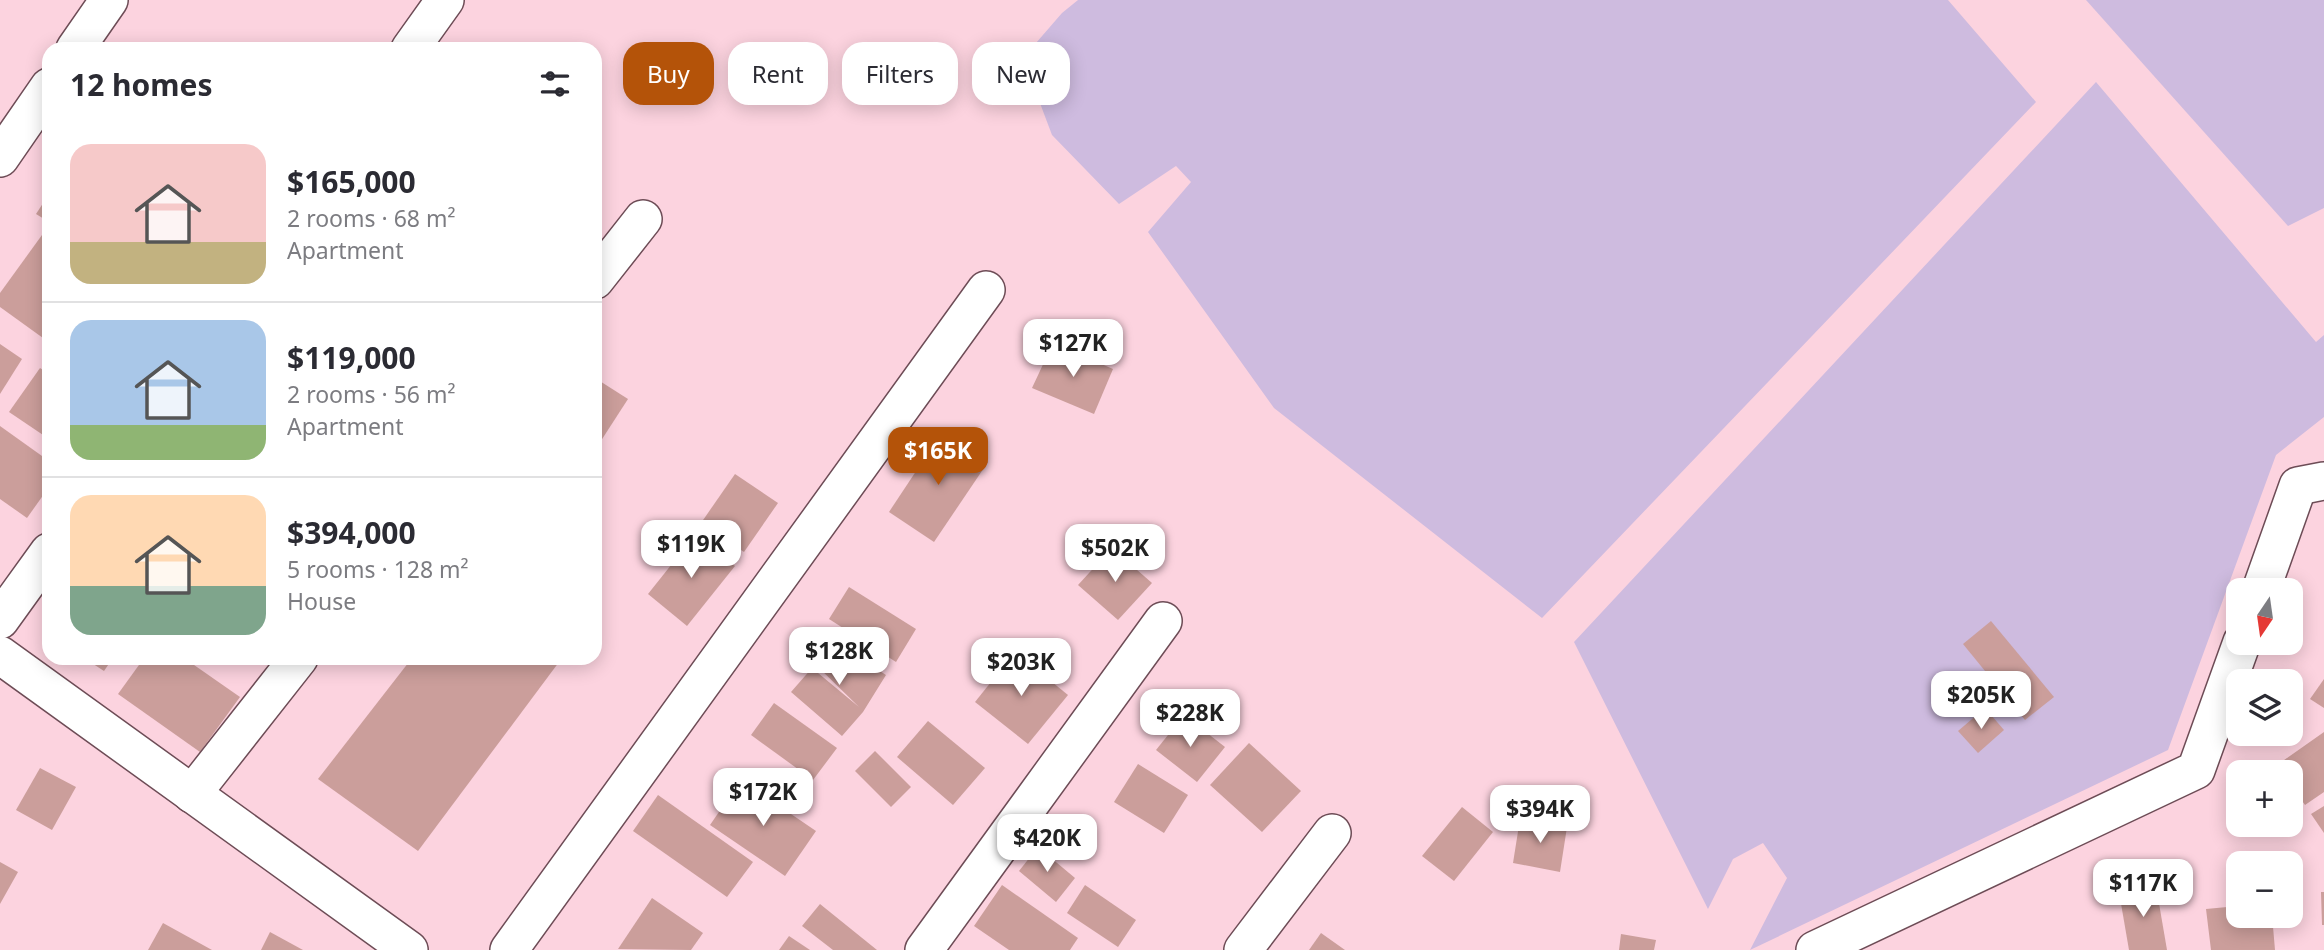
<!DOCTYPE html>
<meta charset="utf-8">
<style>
body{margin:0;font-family:"Noto Sans",sans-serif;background:#f7f7f7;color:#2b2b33;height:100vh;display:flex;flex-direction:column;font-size:26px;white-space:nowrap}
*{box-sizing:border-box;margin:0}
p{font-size:23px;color:#7c7c81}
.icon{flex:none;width:38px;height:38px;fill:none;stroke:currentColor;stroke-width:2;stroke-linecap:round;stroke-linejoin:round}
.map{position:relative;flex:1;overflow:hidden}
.sheet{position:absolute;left:42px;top:42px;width:560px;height:623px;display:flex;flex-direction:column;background:#fff;border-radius:21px;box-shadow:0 4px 18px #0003}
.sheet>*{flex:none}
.hud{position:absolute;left:623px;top:42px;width:665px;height:63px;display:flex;gap:14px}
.needle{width:46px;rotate:193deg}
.controls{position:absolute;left:2226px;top:578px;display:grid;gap:14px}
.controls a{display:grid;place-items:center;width:77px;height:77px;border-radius:14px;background:#fff;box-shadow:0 4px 18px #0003;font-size:35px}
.price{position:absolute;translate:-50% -60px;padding:0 16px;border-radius:14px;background:#fff;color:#222;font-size:23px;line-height:46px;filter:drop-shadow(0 2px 4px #0008)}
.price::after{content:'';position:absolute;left:50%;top:42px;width:21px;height:16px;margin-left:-10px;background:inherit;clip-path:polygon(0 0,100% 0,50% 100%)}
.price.selected{background:#b45309;color:#fff}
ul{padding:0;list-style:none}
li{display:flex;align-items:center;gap:21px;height:175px;padding:0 28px}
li+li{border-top:2px solid #e1e1e2}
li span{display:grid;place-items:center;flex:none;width:196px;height:140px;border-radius:21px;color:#555}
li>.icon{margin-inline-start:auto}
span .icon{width:84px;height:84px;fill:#fffc;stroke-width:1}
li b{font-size:30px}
h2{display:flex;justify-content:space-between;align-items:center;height:84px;padding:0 28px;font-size:30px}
.pill{padding:0 24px;border-radius:21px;background:#fff;box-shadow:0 4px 18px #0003;font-size:24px;line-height:63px}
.pill.selected{background:#b45309;color:#fff}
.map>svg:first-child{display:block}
.water{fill:#cebbdf}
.building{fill:#cb9e9b}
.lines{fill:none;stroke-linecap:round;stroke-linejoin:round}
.minor-casing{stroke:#6d4c56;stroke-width:40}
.minor{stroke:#fff;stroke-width:37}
</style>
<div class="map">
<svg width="2324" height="950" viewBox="0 0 2324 950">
<rect width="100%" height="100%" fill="#fcd3df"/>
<g class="water">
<path d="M1078 0H1948L2036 102 1542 618 1274 408 1148 232 1191 182 1176 166 1119 204 1052 135 1023 58 1062 13Z"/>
<path d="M2086 0H2324V208L2288 226Z"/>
<path d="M2096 82 2316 342 2324 335V417L2276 455 2168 750 1750 950 1787 878 1763 843 1733 859 1708 909 1574 642Z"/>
</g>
<g class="building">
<path d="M49 194V222L36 214Z"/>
<path d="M42 235 49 240V330L43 338 0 307V293Z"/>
<path d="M1053 343 1113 369 1094 414 1032 388Z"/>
<path d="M0 344 22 359 0 394Z"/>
<path d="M40 368 49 374V439L9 412Z"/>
<path d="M595 378 628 399 595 450Z"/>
<path d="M0 426 49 461V487L27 518 0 499Z"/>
<path d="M942 432 988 462 934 542 889 512Z"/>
<path d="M735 474 778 503 744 552 701 523Z"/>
<path d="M695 535 735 566 687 626 648 594Z"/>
<path d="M1112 548 1152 583 1118 620 1078 585Z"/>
<path d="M849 587 916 629 896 662 829 619Z"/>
<path d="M1991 621 2054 697 2025 720 1963 644Z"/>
<path d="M831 639 886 675 863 712 842 736 791 692 812 668 859 707 815 664Z"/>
<path d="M1015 652 1068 695 1028 744 975 702Z"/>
<path d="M84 658H113L104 671Z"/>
<path d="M144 658H184L240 697 200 752 118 694Z"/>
<path d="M412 658H562L418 851 318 779Z"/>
<path d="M2324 679V708L2310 699Z"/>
<path d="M774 703 837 748 813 780 751 735Z"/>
<path d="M1985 708 2004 730 1978 753 1958 731Z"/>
<path d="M1184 715 1225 747 1197 782 1156 750Z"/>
<path d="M928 721 985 768 953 805 897 757Z"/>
<path d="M2324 732V792L2305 805 2291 785V772H2281L2277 765Z"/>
<path d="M1249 743 1301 791 1262 832 1210 785Z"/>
<path d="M875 751 911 787 891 807 855 771Z"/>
<path d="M1138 764 1188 795 1164 833 1114 802Z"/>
<path d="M40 768 76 787 52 830 16 810Z"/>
<path d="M741 780 816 831 785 876 710 825Z"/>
<path d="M658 795 753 862 727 897 633 831Z"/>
<path d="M2324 806V833L2311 814Z"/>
<path d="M1462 807 1493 832 1454 881 1422 856Z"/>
<path d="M1520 819 1567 827 1560 872 1513 863Z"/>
<path d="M1038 847 1075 878 1056 902 1019 871Z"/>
<path d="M0 862 18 872 0 904Z"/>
<path d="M1002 885 1078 938 1070 950H1009L974 926Z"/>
<path d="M1085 885 1136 920 1118 947 1067 913Z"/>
<path d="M2156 886 2167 950H2129L2119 892Z"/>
<path d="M2321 892H2324V925H2322Z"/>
<path d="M652 898 703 933 691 950 618 949Z"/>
<path d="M820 904 877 950H833L802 926Z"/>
<path d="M2238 906V915H2272L2275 950H2211L2206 909Z"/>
<path d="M163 923 212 950H148Z"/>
<path d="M270 932 303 950H261Z"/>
<path d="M1321 933 1345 950H1309Z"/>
<path d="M1621 934 1656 940 1654 950H1619Z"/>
<path d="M789 936 810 950H779Z"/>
</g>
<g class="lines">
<defs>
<g id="minor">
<path d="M75 49 109 0"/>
<path d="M410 49 445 0"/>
<path d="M0 158 49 87"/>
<path d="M595 280 643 219"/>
<path d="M2261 590 2298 486 2324 481"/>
<path d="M0 620 49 552"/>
<path d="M0 655 409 950"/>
<path d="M192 794 299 658"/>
<path d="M509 950 986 290"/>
<path d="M924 950 1163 621"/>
<path d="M1243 950 1332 833"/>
<path d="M1815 950 2196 770 2242 642"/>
</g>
</defs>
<use href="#minor" class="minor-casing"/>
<use href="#minor" class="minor"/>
</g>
</svg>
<div class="controls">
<a><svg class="needle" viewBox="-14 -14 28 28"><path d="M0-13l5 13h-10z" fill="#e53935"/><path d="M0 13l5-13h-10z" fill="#7c7c81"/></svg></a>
<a><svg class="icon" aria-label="layers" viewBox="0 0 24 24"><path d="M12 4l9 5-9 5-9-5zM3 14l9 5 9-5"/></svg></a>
<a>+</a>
<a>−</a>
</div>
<b class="price" style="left:1073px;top:379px">$127K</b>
<b class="price selected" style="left:938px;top:487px">$165K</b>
<b class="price" style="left:691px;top:580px">$119K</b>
<b class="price" style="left:1115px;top:584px">$502K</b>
<b class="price" style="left:839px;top:687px">$128K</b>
<b class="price" style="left:1021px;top:698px">$203K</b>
<b class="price" style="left:1981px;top:731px">$205K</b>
<b class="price" style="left:1190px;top:749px">$228K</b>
<b class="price" style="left:763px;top:828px">$172K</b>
<b class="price" style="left:1540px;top:845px">$394K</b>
<b class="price" style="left:1047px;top:874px">$420K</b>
<b class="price" style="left:2143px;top:919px">$117K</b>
<div class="hud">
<a class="pill selected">Buy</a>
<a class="pill">Rent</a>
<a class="pill">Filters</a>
<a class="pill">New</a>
</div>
<section class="sheet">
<h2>12 homes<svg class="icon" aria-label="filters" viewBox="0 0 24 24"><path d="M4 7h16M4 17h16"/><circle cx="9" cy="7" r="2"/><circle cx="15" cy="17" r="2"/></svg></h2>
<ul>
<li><span style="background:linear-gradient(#f6c9c9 70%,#c2b280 0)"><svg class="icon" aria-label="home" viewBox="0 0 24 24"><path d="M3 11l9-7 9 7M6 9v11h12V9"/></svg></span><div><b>$165,000</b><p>2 rooms · 68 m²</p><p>Apartment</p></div></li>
<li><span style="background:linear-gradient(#a9c7e8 75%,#8fb573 0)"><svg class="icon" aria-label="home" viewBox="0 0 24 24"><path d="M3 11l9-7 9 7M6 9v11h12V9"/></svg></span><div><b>$119,000</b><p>2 rooms · 56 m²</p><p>Apartment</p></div></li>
<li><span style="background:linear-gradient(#ffd9b3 65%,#7fa58c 0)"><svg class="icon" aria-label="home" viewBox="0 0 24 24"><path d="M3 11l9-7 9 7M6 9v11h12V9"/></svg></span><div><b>$394,000</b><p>5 rooms · 128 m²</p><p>House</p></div></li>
</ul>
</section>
</div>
